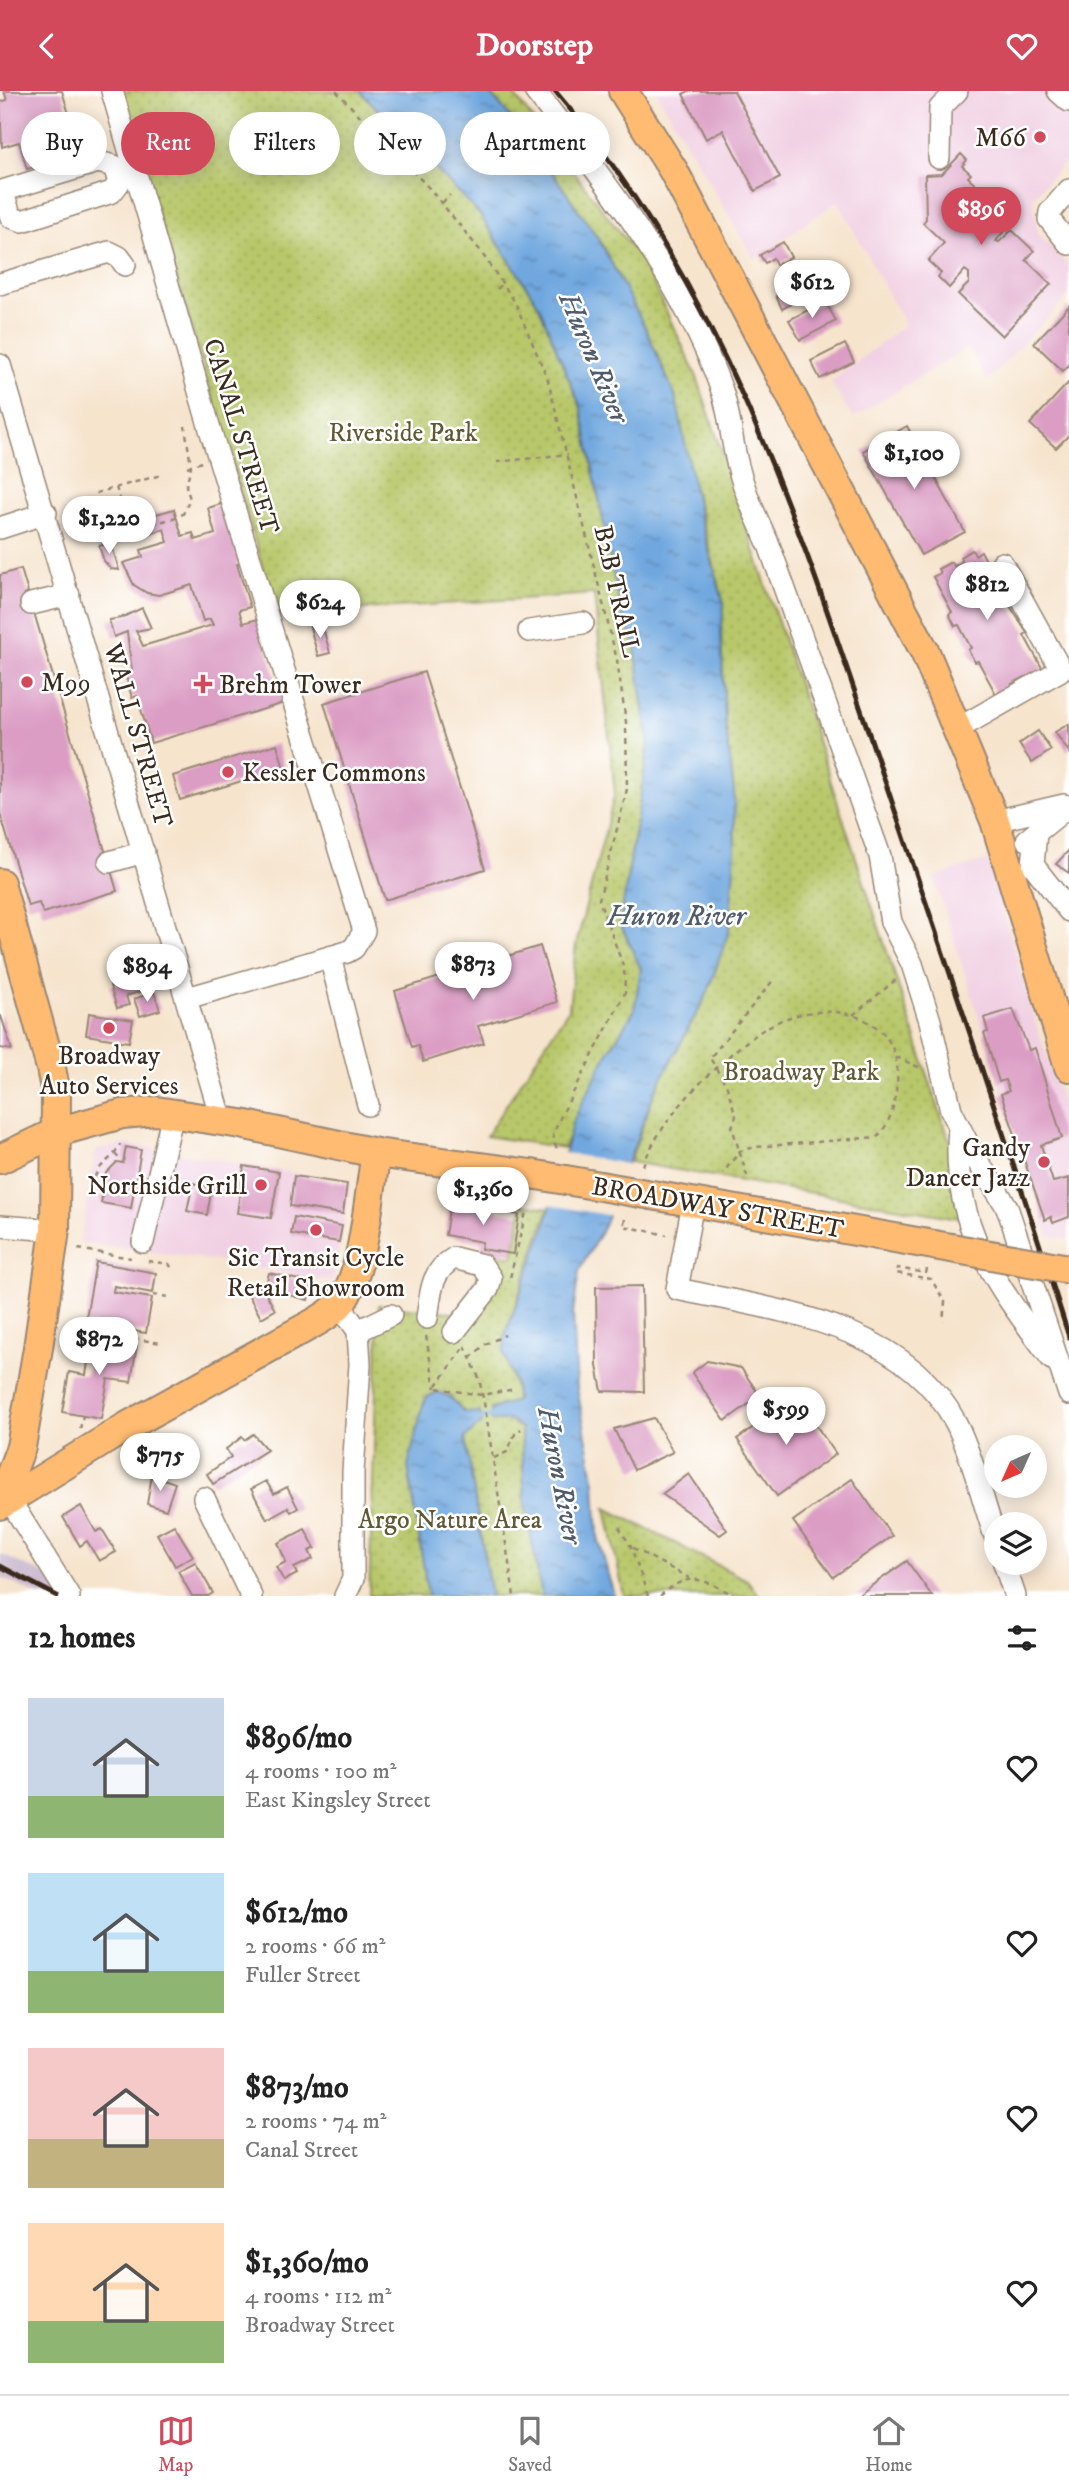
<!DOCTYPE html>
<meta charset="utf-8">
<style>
body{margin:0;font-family:"IM FELL DW Pica",serif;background:#f2f2f2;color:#222;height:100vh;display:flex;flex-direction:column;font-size:26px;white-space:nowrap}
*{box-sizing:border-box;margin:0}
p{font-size:23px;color:#767676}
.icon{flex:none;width:38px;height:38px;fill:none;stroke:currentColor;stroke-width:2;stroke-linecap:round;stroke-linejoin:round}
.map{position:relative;height:1505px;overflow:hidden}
.side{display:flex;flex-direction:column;background:#fff;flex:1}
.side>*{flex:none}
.top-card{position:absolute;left:21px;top:21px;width:700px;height:63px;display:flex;gap:14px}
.needle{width:46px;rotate:225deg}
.fabs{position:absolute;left:984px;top:1344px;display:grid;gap:14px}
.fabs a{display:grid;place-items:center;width:63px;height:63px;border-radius:50%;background:#fff;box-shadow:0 4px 18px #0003;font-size:35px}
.price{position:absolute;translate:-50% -60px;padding:0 16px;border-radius:24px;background:#fff;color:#222;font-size:23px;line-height:46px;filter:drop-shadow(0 2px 4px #0008)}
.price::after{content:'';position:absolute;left:50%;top:42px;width:21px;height:16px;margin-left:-10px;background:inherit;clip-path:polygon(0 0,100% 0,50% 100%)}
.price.on{background:#d1495b;color:#fff}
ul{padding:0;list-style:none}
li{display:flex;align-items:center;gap:21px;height:175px;padding:0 28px}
li span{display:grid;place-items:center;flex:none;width:196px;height:140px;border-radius:0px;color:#555}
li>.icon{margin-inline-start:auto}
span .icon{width:84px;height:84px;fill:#fffc;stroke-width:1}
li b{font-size:30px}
h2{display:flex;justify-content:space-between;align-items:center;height:84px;padding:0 28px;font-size:30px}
.tag{padding:0 24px;border-radius:32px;background:#fff;box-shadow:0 4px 18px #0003;font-size:24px;line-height:63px}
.tag.on{background:#d1495b;color:#fff}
header{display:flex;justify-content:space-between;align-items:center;height:91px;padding:0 28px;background:#d1495b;color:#fff;font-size:32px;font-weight:800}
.tab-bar{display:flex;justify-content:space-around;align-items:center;height:98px;border-top:2px solid #e0e0e0;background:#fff;font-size:19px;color:#767676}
.tab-bar a{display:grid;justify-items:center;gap:4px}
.tab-bar .on{color:#d1495b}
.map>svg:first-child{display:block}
.built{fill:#f1d0e3}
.industrial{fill:#cebed1}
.park{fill:url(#park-dots);stroke:#797844;stroke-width:2}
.water{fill:url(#water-ripples);stroke:#56687e;stroke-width:2}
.pier{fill:#f6e4cd}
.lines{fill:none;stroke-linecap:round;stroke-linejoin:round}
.stream{stroke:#70a7df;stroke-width:5}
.building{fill:#db9dc4}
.minor-casing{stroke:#988776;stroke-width:24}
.major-casing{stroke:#988776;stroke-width:32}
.path{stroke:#988776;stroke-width:2.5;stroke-dasharray:5 5;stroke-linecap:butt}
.minor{stroke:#fff;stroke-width:21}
.major{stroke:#ffbb71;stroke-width:28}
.rail{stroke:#3b2a1e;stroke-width:5}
.major-bridge-casing{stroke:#988776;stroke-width:32;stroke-linecap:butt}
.major-bridge{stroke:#ffbb71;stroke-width:28}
.poi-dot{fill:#d1495b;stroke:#fff;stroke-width:2.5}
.labels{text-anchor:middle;stroke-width:5;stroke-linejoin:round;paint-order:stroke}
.poi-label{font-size:26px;fill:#3b2a1e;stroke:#fff;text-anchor:end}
.park-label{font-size:26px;fill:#605934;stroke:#fff}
.street-label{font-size:26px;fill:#3b2a1e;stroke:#fff}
.water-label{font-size:28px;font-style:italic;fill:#505c6b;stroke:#fff}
</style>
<header><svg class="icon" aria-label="back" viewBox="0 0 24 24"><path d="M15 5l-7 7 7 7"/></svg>Doorstep<svg class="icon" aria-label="heart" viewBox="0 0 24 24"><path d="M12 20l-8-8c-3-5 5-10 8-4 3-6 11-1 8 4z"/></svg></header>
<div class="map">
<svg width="1069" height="1505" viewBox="0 0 1069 1505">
<defs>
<pattern id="park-dots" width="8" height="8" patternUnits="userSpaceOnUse" patternTransform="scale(1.75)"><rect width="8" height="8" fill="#b7c769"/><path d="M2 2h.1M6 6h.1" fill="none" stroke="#9eab5b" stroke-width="1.8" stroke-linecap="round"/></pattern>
<pattern id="water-ripples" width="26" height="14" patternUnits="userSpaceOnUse" patternTransform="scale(1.75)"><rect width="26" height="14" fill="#70a7df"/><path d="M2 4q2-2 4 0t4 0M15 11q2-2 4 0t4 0" fill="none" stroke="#5d88b4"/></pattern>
</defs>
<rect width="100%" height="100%" fill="#fff"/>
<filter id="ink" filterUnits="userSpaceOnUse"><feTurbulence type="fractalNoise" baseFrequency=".0143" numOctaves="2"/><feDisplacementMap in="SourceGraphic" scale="14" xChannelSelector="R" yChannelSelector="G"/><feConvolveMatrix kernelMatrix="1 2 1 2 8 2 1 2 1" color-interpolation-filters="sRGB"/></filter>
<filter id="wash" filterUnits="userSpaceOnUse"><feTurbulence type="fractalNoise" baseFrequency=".00686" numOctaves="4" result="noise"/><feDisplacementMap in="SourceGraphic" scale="28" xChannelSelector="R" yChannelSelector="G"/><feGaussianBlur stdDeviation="1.57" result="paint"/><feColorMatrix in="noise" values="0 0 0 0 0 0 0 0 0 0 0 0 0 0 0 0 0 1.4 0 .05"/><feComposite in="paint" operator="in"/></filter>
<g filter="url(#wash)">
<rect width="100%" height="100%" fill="#f6e4cd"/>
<g class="built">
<path d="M656 0H1069V67L1033 106 1038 142 1069 176V204L987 290 968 256 853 327 831 291 905 234 838 110 754 168Z"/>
<path d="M988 769 1036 934 1069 1030V1148L1048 1144 934 786Z"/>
<path d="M127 1053 351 1092 333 1191 224 1171 80 1151 96 1059Z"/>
</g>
<path class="industrial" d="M0 1463 50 1486 61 1505H40L0 1486Z"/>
<g class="park">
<path d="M121 0H360L480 124 538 213 581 317 622 526 634 548 649 653 620 832 641 878 634 920 607 963 564 1057 486 1045 569 917 576 854 615 702 594 503 277 524Z"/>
<path d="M488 0H511L643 171 697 286 976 1130 630 1071 655 1000 707 903 735 761 734 701 725 629 721 542 724 513 690 382 600 150 526 44Z"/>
<path d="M523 1113 549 1117 505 1244C503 1268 514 1287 517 1310L491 1318 521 1338 525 1412 542 1505H369L379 1214 459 1222 489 1163 513 1166Z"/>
<path d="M606 1417 747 1489 759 1505H624Z"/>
</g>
<g class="water">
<path d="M360 0H488L526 44 600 150 646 238 676 307 700 428 724 513 721 542 725 629 734 701 735 761 729 840 707 903 655 1000 604 1135 579 1180 573 1223 577 1297 595 1392 598 1446 614 1505H542L525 1412 521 1338 513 1330H492L491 1318 516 1310 515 1293 504 1262 505 1244 544 1139 573 1030 607 963 634 920 641 878 620 832 649 653 634 548 622 526 581 317 538 213 480 124Z"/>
<path d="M438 1301 450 1306 464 1321 480 1322 482 1332 465 1347 491 1505H428L408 1375 423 1314 427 1306Z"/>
</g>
<path class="pier" d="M559 1061 632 1074 612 1125 546 1113Z"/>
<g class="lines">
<path class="stream" d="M475 1329 496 1324"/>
</g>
<g id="blocks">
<g class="building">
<path d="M4 0H62L73 36 57 41 64 68 27 78 19 51 2 56 0 11 7 9Z"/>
<path d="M689 0H734L780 87 755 100 723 39 706 48 683 3Z"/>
<path d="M961 63 967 69 962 75 971 83 968 86 988 105 997 96 1021 119 996 150 999 151 1012 139 1034 160 1026 169 1051 193 1002 245 958 203 969 192V182L965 179 949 197 938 186 941 182 928 170 944 152 923 132 926 128 925 84 942 83Z"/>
<path d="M783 151 791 166 776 174 773 167 765 172 760 164Z"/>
<path d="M800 182 811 202 782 218 776 205 792 196 788 189Z"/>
<path d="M825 210 836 230 800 249 789 229Z"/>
<path d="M1069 215V274L1063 280 1034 252Z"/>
<path d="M845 253 854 271 820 288 811 270Z"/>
<path d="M1069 291V344L1056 357 1030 333Z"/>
<path d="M907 335 965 441 921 464 863 360Z"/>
<path d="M227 407 245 470 237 473 250 516 239 519 243 532 258 528 284 612 151 652 137 605 132 607 125 582 132 580 127 541 114 546 109 529 121 527 142 517 151 537 136 540 143 555 213 534 210 528 203 530 192 494 159 504 147 502 134 494 123 472 143 466 141 459 168 451 164 438 147 443 142 427 174 418 182 445 193 442 195 449 215 443 208 417 221 413 220 409Z"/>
<path d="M111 452 119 479 111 478 104 470 99 455Z"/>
<path d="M972 459 975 464 981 460 1000 497 1003 495 1009 505 1005 507 1027 542 1024 544 1042 577 1027 589 1025 586 1012 593 1014 597 1005 602 1004 599 996 603 978 570 975 571 968 559 971 557 959 534 955 535 949 523 952 521 933 486 940 482 938 478 951 471 954 475 962 471 960 466Z"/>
<path d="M21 478 117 800 43 822 39 812 28 815 0 722V484Z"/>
<path d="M322 533 330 562 318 565 310 536Z"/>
<path d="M424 581 485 778 385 809 324 612Z"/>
<path d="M1069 633V661L1055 641Z"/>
<path d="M1038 640 1051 659 1032 672 1019 653Z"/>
<path d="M277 653 284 677 180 709 173 685Z"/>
<path d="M1069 759V782L1056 773Z"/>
<path d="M540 855 557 911 478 935 484 952 423 971 418 954 412 956 395 900Z"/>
<path d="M147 884 152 897 126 905 129 914 117 917 110 895Z"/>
<path d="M154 901 160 919 140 925 134 908Z"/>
<path d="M1013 918 1029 959 1035 957 1062 1047 1041 1054 1053 1091 1069 1087V1126L1053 1132 1051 1126 1045 1129 1001 1003 1009 1000 1005 989 999 991 984 942 988 941 984 927Z"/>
<path d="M89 922 133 929 129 951 86 944Z"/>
<path d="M0 925H1L12 959 0 957Z"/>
<path d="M126 1056 141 1059 131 1117 101 1112 106 1082 117 1071 123 1072Z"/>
<path d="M244 1075 279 1081 271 1127 237 1122Z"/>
<path d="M294 1085 347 1093 343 1123 290 1115Z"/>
<path d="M193 1092 212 1096 207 1124 187 1120Z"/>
<path d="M450 1112 519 1124 513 1163 481 1158 482 1151 445 1144Z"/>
<path d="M294 1126 342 1135 339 1151 291 1143Z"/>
<path d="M96 1171 156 1182 153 1202 114 1195 113 1201 152 1207 146 1242 85 1232Z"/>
<path d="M269 1182 312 1192 308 1209 265 1198Z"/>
<path d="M262 1195 275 1219 261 1227 248 1203Z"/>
<path d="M642 1195 644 1301 602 1300 597 1275 596 1196Z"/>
<path d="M92 1246 137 1254 131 1291 108 1288 101 1328 62 1321 69 1281 86 1284Z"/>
<path d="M707 1270 741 1277 760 1305 725 1330 692 1282Z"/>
<path d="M796 1306 836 1363 777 1405 737 1348Z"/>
<path d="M654 1327 673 1361 634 1379 614 1338Z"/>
<path d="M253 1343 267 1359 213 1393 207 1383 231 1366 226 1358 242 1346 244 1349Z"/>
<path d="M689 1383 727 1439 720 1444 662 1403Z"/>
<path d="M152 1384 175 1392 166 1419 147 1413Z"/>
<path d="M852 1388 892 1445 833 1486 793 1430Z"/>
<path d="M266 1390 274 1403 287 1396 298 1417 291 1421 288 1416 267 1428 251 1398Z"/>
<path d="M81 1415 96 1441 102 1438 116 1461 99 1470 87 1450 80 1455 63 1426Z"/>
<path d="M174 1434 193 1465 175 1475 157 1443Z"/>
<path d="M305 1438 315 1457 309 1460 313 1468 294 1477 297 1483 284 1490 276 1476 286 1471 278 1452Z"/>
<path d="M907 1470 932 1505H857Z"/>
<path d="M195 1471 213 1502 208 1505H192L178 1480Z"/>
</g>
</g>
</g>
<g filter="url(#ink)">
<use href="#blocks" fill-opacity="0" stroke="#988776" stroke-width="2"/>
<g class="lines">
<defs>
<g id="minor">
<path d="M112 0 210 338 364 840 354 857 347 861 187 907"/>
<path d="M535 0C606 91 681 187 721 297 730 321 731 349 738 375 745 403 757 428 769 454L880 765 891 831 912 873 930 930 951 1019 973 1063 1007 1116 1069 1303"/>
<path d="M1058 0 1069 10"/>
<path d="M939 67 940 17 957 0"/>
<path d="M98 71 114 75 119 92 112 101 22 130 11 126 2 100Z"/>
<path d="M1069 99 1050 121 1049 128 1069 153"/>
<path d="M0 193 109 161 119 166 125 174"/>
<path d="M0 274 222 1030"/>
<path d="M0 437 46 422"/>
<path d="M31 513 69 504"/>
<path d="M529 540 583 532"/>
<path d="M959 637 1061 579 1002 472"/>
<path d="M995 730 1064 714"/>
<path d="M1036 742 1033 774 1069 820"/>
<path d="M1027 749 1069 715"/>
<path d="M109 771 144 761"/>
<path d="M330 866 368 1014"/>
<path d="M959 1036C950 1135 996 1193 1052 1268"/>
<path d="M693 1112 677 1198C775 1219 904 1232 956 1332 973 1366 983 1412 996 1448"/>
<path d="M0 1135 55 1139"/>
<path d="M143 1151 173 1022"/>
<path d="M339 1213 358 1240 360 1273 353 1381V1488L345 1505"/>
<path d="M427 1227C431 1202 430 1181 454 1167L482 1174 491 1187 488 1198 454 1241"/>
<path d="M358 1240 391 1224"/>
<path d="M204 1407 251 1505"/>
<path d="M9 1408 69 1505"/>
<path d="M1004 1472 1015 1505"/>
</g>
<g id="major">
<path d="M623 0 673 79 925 561 995 730 1069 976"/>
<path d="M0 792 51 977 56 1003 55 1139 38 1257 21 1356 10 1385 9 1408"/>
<path d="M0 1068 57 1041 122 1023 156 1020 241 1033 376 1062 531 1083"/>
<path d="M652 1104 934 1154"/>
<path d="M0 1414 126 1336 314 1232C326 1225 339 1217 346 1204 365 1171 369 1101 376 1062"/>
</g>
</defs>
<use href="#minor" class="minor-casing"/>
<use href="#major" class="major-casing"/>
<g class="path">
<path d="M336 0 429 97 479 158 515 211 548 289 617 569 626 631 627 698 599 809 624 877 625 902 559 1029 553 1044 557 1059"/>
<path d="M392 68 397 62"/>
<path d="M442 112 450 104"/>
<path d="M497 198 503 193"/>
<path d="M497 371 568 363"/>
<path d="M187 376 202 371"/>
<path d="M116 396 122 416"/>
<path d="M96 402 161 384"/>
<path d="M93 437C106 439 115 431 127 432 151 433 160 433 183 423L190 408 186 395 191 375 185 335"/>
<path d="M853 924 897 888"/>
<path d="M896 966 921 977"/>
<path d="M721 986 731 978 751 973"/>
<path d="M115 1063 121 1070"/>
<path d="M643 1075C659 1027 723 964 766 937 816 906 905 916 897 993 894 1013 892 1031 877 1046L755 1056 740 1060 723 1082"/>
<path d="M747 1085 732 1036 736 1025 727 996 710 967 775 887"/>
<path d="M95 1086C99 1072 116 1067 120 1053"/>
<path d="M88 1087H102"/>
<path d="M485 1100 482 1113 526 1121 509 1191"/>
<path d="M625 1128 623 1135 667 1144"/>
<path d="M78 1158 131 1167"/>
<path d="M148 1170 169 1173 173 1179"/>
<path d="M927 1178 926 1182 897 1177 896 1182 931 1188 945 1211 943 1230"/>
<path d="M153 1204 169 1206"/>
<path d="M65 1236 161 1252"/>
<path d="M426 1245 435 1297"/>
<path d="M465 1255 479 1287 485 1317 514 1505"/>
<path d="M463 1258 435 1297 482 1304 515 1298"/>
<path d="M470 1267 486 1253 505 1244"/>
<path d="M80 1338 83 1325"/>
<path d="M494 1367 507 1361 515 1343 521 1338"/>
<path d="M619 1436 631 1456 648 1505"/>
<path d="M633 1457 689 1487"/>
<path d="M660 1505C691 1478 703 1489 736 1505"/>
</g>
<use href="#minor" class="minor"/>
<use href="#major" class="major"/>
<g class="rail">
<path d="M555 0C729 204 805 454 889 702 950 883 1012 1064 1069 1246"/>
<path d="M0 1475 57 1505"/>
</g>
<defs>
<g id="major-bridge">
<path d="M531 1083 652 1104"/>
<path d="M934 1154 1069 1178"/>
</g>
</defs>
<use href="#major-bridge" class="major-bridge-casing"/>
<use href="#major-bridge" class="major-bridge"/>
</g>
</g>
<g class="poi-dot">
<circle cx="1040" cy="46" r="7"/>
<circle cx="27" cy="591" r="7"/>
<path d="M199.5 582.5h7v7h7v7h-7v7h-7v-7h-7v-7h7z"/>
<circle cx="228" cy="681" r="7"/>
<circle cx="109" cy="937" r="7"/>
<circle cx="1044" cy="1071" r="7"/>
<circle cx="261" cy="1094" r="7"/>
<circle cx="316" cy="1139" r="7"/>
</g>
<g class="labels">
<g class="poi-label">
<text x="1026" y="55">M66</text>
<text x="41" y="600" text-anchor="start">M99</text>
<text x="219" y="602" text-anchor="start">Brehm Tower</text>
<text x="242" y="690" text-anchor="start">Kessler Commons</text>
<text x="109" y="973" text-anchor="middle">Broadway<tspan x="109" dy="30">Auto Services</tspan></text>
<text x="1030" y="1065">Gandy<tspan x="1030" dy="30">Dancer Jazz</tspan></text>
<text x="247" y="1103">Northside Grill</text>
<text x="316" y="1175" text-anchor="middle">Sic Transit Cycle<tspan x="316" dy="30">Retail Showroom</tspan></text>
</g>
<g class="park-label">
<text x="403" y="350">Riverside Park</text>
<text x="801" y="989">Broadway Park</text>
<text x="450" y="1437">Argo Nature Area</text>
</g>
<g class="street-label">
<text transform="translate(242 345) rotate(73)" y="9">CANAL STREET</text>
<text transform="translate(618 500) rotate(77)" y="9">B2B TRAIL</text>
<text transform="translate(139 644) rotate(74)" y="9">WALL STREET</text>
<text transform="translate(718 1116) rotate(10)" y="9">BROADWAY STREET</text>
</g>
<g class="water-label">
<text transform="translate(595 266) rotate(67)" y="10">Huron River</text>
<text x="676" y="834">Huron River</text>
<text transform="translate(561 1384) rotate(79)" y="10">Huron River</text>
</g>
</g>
</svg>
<div class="fabs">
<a><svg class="needle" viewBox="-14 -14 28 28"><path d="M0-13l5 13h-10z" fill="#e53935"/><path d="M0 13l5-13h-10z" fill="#767676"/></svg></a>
<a><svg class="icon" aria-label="layers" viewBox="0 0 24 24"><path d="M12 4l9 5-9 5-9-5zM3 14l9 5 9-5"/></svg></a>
</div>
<b class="price on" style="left:981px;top:156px">$896</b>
<b class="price" style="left:812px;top:229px">$612</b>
<b class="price" style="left:914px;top:400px">$1,100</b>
<b class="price" style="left:109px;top:465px">$1,220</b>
<b class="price" style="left:987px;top:531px">$812</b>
<b class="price" style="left:320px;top:549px">$624</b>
<b class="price" style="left:473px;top:911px">$873</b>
<b class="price" style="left:147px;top:913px">$894</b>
<b class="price" style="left:483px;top:1136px">$1,360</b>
<b class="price" style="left:99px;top:1286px">$872</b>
<b class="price" style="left:786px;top:1356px">$599</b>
<b class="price" style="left:160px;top:1402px">$775</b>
<div class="top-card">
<a class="tag">Buy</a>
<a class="tag on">Rent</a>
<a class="tag">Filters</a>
<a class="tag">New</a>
<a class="tag">Apartment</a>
</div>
</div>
<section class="side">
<h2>12 homes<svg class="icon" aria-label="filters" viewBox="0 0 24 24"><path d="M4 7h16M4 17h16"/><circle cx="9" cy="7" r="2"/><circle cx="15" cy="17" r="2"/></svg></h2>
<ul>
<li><span style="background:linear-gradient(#c9d6e8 70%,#8fb573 0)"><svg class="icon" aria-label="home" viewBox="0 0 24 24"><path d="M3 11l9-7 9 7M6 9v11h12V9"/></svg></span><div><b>$896/mo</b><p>4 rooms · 100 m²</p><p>East Kingsley Street</p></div><svg class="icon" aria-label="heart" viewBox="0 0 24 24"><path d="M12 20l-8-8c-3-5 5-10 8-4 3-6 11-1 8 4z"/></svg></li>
<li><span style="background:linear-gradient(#bfe0f5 70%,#8fb573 0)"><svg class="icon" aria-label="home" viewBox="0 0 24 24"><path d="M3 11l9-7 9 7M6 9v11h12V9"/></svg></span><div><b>$612/mo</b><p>2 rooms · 66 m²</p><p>Fuller Street</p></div><svg class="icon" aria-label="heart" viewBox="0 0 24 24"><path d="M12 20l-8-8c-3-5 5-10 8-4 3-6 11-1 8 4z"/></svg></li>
<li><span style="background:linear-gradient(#f6c9c9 65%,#c2b280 0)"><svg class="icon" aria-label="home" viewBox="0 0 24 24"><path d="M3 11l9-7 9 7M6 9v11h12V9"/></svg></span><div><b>$873/mo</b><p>2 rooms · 74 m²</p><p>Canal Street</p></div><svg class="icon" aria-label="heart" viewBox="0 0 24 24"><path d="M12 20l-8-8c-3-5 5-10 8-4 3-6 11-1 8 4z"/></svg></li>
<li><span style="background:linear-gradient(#ffd9b3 70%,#8fb573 0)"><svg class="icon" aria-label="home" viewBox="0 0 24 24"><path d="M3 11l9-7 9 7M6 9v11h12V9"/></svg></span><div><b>$1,360/mo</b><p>4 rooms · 112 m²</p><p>Broadway Street</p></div><svg class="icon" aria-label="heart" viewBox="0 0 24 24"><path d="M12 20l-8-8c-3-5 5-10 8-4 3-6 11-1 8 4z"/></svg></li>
</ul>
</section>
<nav class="tab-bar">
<a class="on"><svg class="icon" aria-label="map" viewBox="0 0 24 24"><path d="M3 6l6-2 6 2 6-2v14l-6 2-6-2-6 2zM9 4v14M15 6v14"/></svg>Map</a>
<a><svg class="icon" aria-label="saved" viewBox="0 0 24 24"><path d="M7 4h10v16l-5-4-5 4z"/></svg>Saved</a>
<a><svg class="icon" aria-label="home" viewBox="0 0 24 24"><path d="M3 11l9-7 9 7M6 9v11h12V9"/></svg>Home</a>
</nav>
